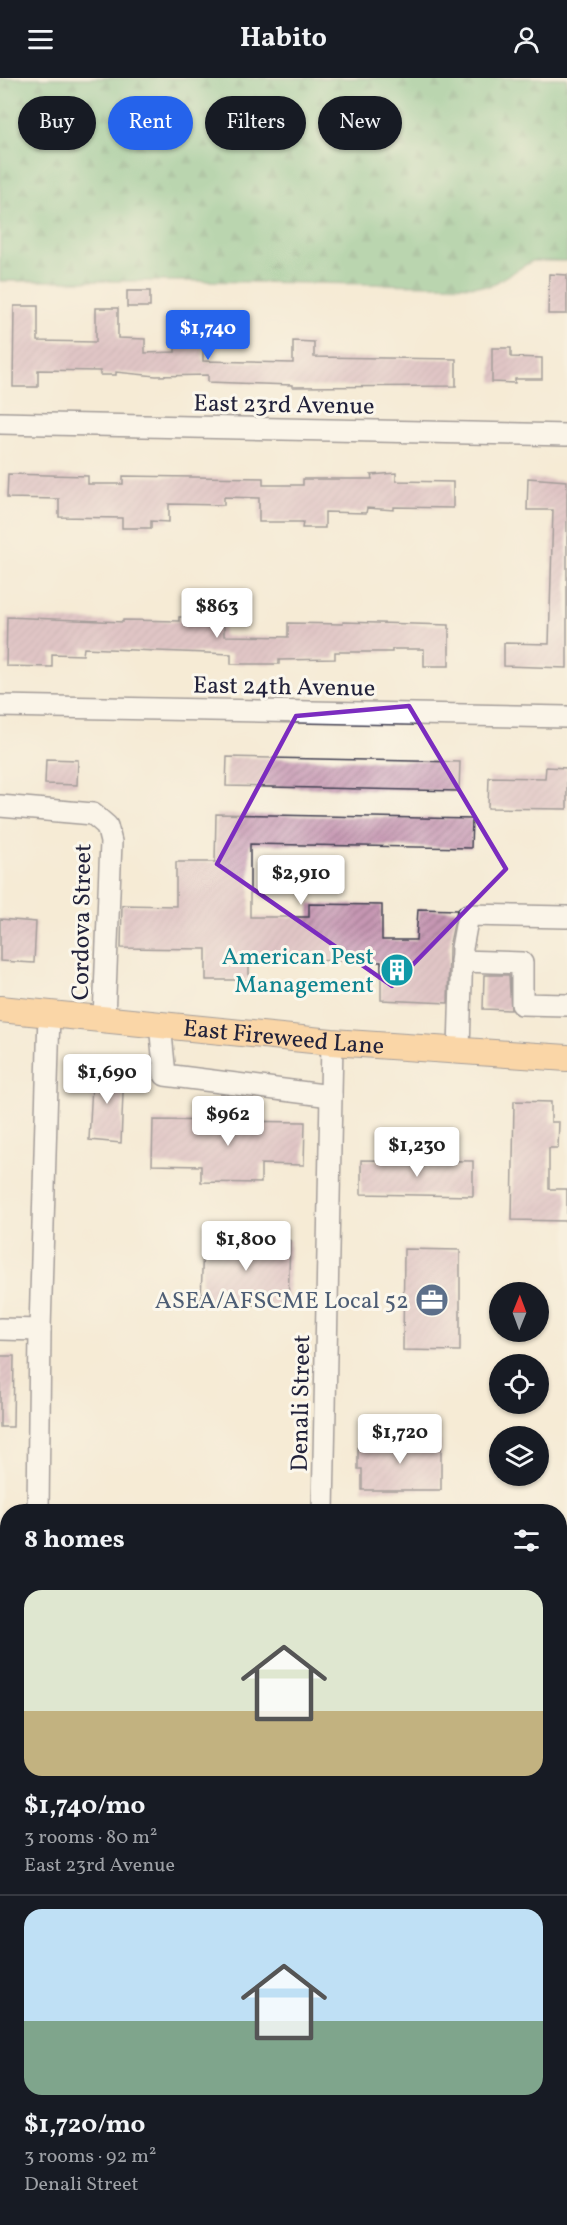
<!DOCTYPE html>
<meta charset="utf-8">
<style>
body{margin:0;font-family:Vollkorn,serif;background:#20242c;color:#f1f3f6;height:100vh;display:flex;flex-direction:column;font-size:22px;white-space:nowrap}
*{box-sizing:border-box;margin:0}
p{font-size:20px;color:#9ea1a6}
.icon{flex:none;width:33px;height:33px;fill:none;stroke:currentColor;stroke-width:2;stroke-linecap:round;stroke-linejoin:round}
.map{position:relative;flex:1;overflow:hidden}
.side{position:absolute;left:0px;top:1426px;width:567px;height:722px;display:flex;flex-direction:column;background:#171b24;border-radius:24px 24px 0 0;box-shadow:0 2px 4px #0004}
.side>*{flex:none}
.hud{position:absolute;left:18px;top:18px;width:531px;height:54px;display:flex;gap:12px}
.needle{width:39px;rotate:1deg}
.controls{position:absolute;left:489px;top:1204px;display:grid;gap:12px}
.controls a{display:grid;place-items:center;width:60px;height:60px;border-radius:50%;background:#171b24;box-shadow:0 2px 4px #0004;font-size:30px}
.price{position:absolute;translate:-50% -51px;padding:0 14px;border-radius:6px;background:#fff;color:#222;font-size:20px;line-height:39px;filter:drop-shadow(0 2px 3px #0008)}
.price::after{content:'';position:absolute;left:50%;top:36px;width:18px;height:14px;margin-left:-9px;background:inherit;clip-path:polygon(0 0,100% 0,50% 100%)}
.price.active{background:#2563eb;color:#fff}
ul{padding:0;list-style:none}
li{display:grid;align-content:center;gap:12px;height:318px;padding:0 24px}
li+li{border-top:2px solid #363941}
li span{display:grid;place-items:center;height:186px;border-radius:18px;color:#555}
li>.icon{margin-inline-start:auto}
span .icon{width:108px;height:108px;fill:#fffc;stroke-width:1}
li b{font-size:26px}
h2{display:flex;justify-content:space-between;align-items:center;height:72px;padding:0 24px;font-size:26px}
.tag{padding:0 21px;border-radius:27px;background:#171b24;box-shadow:0 2px 4px #0004;font-size:21px;line-height:54px}
.tag.active{background:#2563eb;color:#fff}
header{display:flex;justify-content:space-between;align-items:center;height:78px;padding:0 24px;background:#171b24;font-size:27px;font-weight:700}
.map>svg:first-child{display:block}
.forest{fill:url(#forest-firs);stroke:#4a6e5e;stroke-width:1.5}
.building{fill:url(#building-hatch)}
.lines{fill:none;stroke-linecap:round;stroke-linejoin:round}
.minor-casing{stroke:#424052;stroke-width:24}
.major-casing{stroke:#424052;stroke-width:28}
.minor{stroke:#fff;stroke-width:21}
.major{stroke:#febc70;stroke-width:26}
.marked{fill:none;stroke:#7b2cbf;stroke-width:4.5;stroke-linejoin:round}
.labels{text-anchor:middle;stroke-width:6;stroke-linejoin:round;paint-order:stroke}
.street-label{font-size:24px;fill:#22223b;stroke:#fbf7ec}
.culture-label{font-size:24px;fill:#0d838f;stroke:#fbf7ec;text-anchor:end}
.service-label{font-size:24px;fill:#4e5e75;stroke:#fbf7ec;text-anchor:end}
</style>
<header><svg class="icon" aria-label="menu" viewBox="0 0 24 24"><path d="M4 6h16M4 12h16M4 18h16"/></svg>Habito<svg class="icon" aria-label="person" viewBox="0 0 24 24"><circle cx="12" cy="8" r="4"/><path d="M4 21q1-7 8-7t8 7"/></svg></header>
<div class="map">
<svg width="567" height="2147" viewBox="0 0 567 2147">
<defs>
<pattern id="forest-firs" width="22" height="20" patternUnits="userSpaceOnUse" patternTransform="scale(1.5)"><rect width="22" height="20" fill="#72bb82"/><path d="M5 1l3.5 6h-7zM16 11l3.5 6h-7z" fill="#5d986c"/></pattern>
<pattern id="building-hatch" width="6" height="6" patternUnits="userSpaceOnUse" patternTransform="scale(1.5)"><rect width="6" height="6" fill="#c697b3"/><path d="M-1 1l2-2M0 6l6-6M5 7l2-2" fill="none" stroke="#a07b93"/></pattern>
</defs>
<rect width="100%" height="100%" fill="#fbf7ec"/>
<filter id="ink" filterUnits="userSpaceOnUse"><feTurbulence type="fractalNoise" baseFrequency=".0167" numOctaves="2"/><feDisplacementMap in="SourceGraphic" scale="12" xChannelSelector="R" yChannelSelector="G"/><feConvolveMatrix kernelMatrix="1 2 1 2 8 2 1 2 1" color-interpolation-filters="sRGB"/></filter>
<filter id="wash" filterUnits="userSpaceOnUse"><feTurbulence type="fractalNoise" baseFrequency=".008" numOctaves="4" result="noise"/><feDisplacementMap in="SourceGraphic" scale="24" xChannelSelector="R" yChannelSelector="G"/><feGaussianBlur stdDeviation="1.35" result="paint"/><feColorMatrix in="noise" values="0 0 0 0 0 0 0 0 0 0 0 0 0 0 0 0 0 1.4 0 .05"/><feComposite in="paint" operator="in"/></filter>
<g filter="url(#wash)">
<rect width="100%" height="100%" fill="#f5ebd6"/>
<path class="forest" d="M0 0H567V183H532L490 208 197 203H0Z"/>
<g id="blocks">
<g class="building">
<path d="M549 196 567 197V236H548Z"/>
<rect x="127" y="213" width="23" height="16"/>
<path d="M14 228H38V263L96 264V230H118V260L145 261V275L175 274V256L203 258V283L293 285V263L314 264V279L456 281V308L292 309V307L208 304V297L156 298 116 294V297H100V293L38 292V309H13Z"/>
<path d="M492 270H511V279L542 280V301H515V305L492 304Z"/>
<path d="M396 395V403L453 404V430L394 429V432L367 430 366 435 325 434V450H302L303 444H259V420L224 419V427L169 426V444L151 443V450H122V440L59 439V421L7 420 8 396 88 398V406H123V398L263 400V407H303V401H372L371 397Z"/>
<path d="M528 400 567 403V590L504 588V565L549 566 553 432H527Z"/>
<path d="M189 523H216V539H224V558L288 559V545L343 546V544L449 547V588H424V571H392V574H335V581L279 582V586H231V576L84 570 83 577 52 576V589L6 588 7 539 123 544V542L179 543V539H189Z"/>
<path d="M227 679 460 684 459 713 226 708Z"/>
<path d="M46 681 78 682 77 707 45 706Z"/>
<path d="M546 689 567 690V731L488 730 489 699 545 700Z"/>
<path d="M216 736 472 741 471 770 250 766V839H309V826L382 827V862H416L418 831 457 832 449 869 448 925 381 922V884L308 882V878L249 877V902H206V871L121 870 122 827 176 828V784H215Z"/>
<path d="M0 841 36 844 34 885 0 883Z"/>
<path d="M484 897H509L511 932 483 931Z"/>
<path d="M93 989 124 990 121 1065 89 1062Z"/>
<path d="M514 1023 551 1024V1044H559L558 1070H549V1111H567V1143L512 1142Z"/>
<path d="M153 1042 305 1044 304 1087 261 1086V1105L201 1104V1088L152 1087Z"/>
<path d="M361 1082 473 1083V1118L361 1116Z"/>
<path d="M203 1160 290 1162 288 1228 201 1225Z"/>
<path d="M404 1171 460 1172V1273L403 1272Z"/>
<path d="M0 1278H14L13 1349H0Z"/>
<path d="M358 1363H441V1412H362V1391H358Z"/>
</g>
</g>
</g>
<g filter="url(#ink)">
<use href="#blocks" fill-opacity="0" stroke="#424052" stroke-width="1.5"/>
<g class="lines">
<defs>
<g id="minor">
<path d="M0 345 567 357"/>
<path d="M0 628 567 639"/>
<path d="M0 728 93 736 107 748 111 764 104 940"/>
<path d="M461 883 522 885V926L567 927"/>
<path d="M160 946 165 997 331 1018"/>
<path d="M459 971 462 870 468 837 567 839"/>
<path d="M0 1251 40 1252"/>
<path d="M38 1434 40 1252 49 935"/>
<path d="M323 1434 332 964"/>
<path d="M0 1793H8"/>
<path d="M0 1975H8"/>
<path d="M7 2135 8 2105"/>
<path d="M53 2147V2140"/>
<path d="M311 2147V2140"/>
</g>
<g id="major">
<path id="s1" d="M0 931 332 964 567 980"/>
<path d="M0 1737H8"/>
<path d="M560 1748H567"/>
</g>
</defs>
<use href="#minor" class="minor-casing"/>
<use href="#major" class="major-casing"/>
<use href="#minor" class="minor"/>
<use href="#major" class="major"/>
</g>
</g>
<path d="M0 0H567V2147H0ZM409 628 506 791 392 908 217 786 296 638Z" fill="#f5ebd6" fill-opacity=".55" fill-rule="evenodd"/>
<path class="marked" d="M409 628 506 791 392 908 217 786 296 638Z"/>
<defs>
<symbol id="building-disc" viewBox="-11 -11 22 22"><circle r="9.5" fill="#0f9aa8" stroke="#fbf7ec"/><path d="M-4-6H4V6H1V3H-1V6H-4ZM-2.5-4.3h1.7v1.8h-1.7ZM.8-4.3h1.7v1.8H.8ZM-2.5-1h1.7V.8h-1.7ZM.8-1h1.7V.8H.8Z" fill="#fff"/></symbol>
<symbol id="office-disc" viewBox="-11 -11 22 22"><circle r="9.5" fill="#5c6f8a" stroke="#fbf7ec"/><path d="M-6-3h4V-5.5h4V-3h4V5H-6ZM-1-4.5V-3h2v-1.5ZM-6 0V1H6V0Z" fill="#fff"/></symbol>
</defs>
<g fill-rule="evenodd">
<use href="#building-disc" x="378" y="873" width="38" height="38"/>
<use href="#office-disc" x="413" y="1203" width="38" height="38"/>
</g>
<g class="labels">
<g class="street-label">
<text transform="translate(284 326) rotate(1)" y="8">East 23rd Avenue</text>
<text transform="translate(284 608) rotate(1)" y="8">East 24th Avenue</text>
<text transform="translate(81 844) rotate(-89)" y="8">Cordova Street</text>
<text dy="8" stroke="none"><textPath href="#s1" startOffset="285">East Fireweed Lane</textPath></text>
<text transform="translate(300 1325) rotate(-89)" y="8">Denali Street</text>
</g>
<g class="culture-label">
<text x="374" y="886">American Pest<tspan x="374" dy="28">Management</tspan></text>
</g>
<g class="service-label">
<text x="409" y="1230">ASEA/AFSCME Local 52</text>
</g>
</g>
</svg>
<div class="controls">
<a><svg class="needle" viewBox="-14 -14 28 28"><path d="M0-13l5 13h-10z" fill="#e53935"/><path d="M0 13l5-13h-10z" fill="#9ea1a6"/></svg></a>
<a><svg class="icon" aria-label="locate" viewBox="0 0 24 24"><circle cx="12" cy="12" r="6"/><path d="M12 2v4M12 18v4M2 12h4M18 12h4"/></svg></a>
<a><svg class="icon" aria-label="layers" viewBox="0 0 24 24"><path d="M12 4l9 5-9 5-9-5zM3 14l9 5 9-5"/></svg></a>
</div>
<b class="price active" style="left:208px;top:283px">$1,740</b>
<b class="price" style="left:217px;top:561px">$863</b>
<b class="price" style="left:301px;top:828px">$2,910</b>
<b class="price" style="left:107px;top:1027px">$1,690</b>
<b class="price" style="left:228px;top:1069px">$962</b>
<b class="price" style="left:417px;top:1100px">$1,230</b>
<b class="price" style="left:246px;top:1194px">$1,800</b>
<b class="price" style="left:400px;top:1387px">$1,720</b>
<div class="hud">
<a class="tag">Buy</a>
<a class="tag active">Rent</a>
<a class="tag">Filters</a>
<a class="tag">New</a>
</div>
<section class="side">
<h2>8 homes<svg class="icon" aria-label="filters" viewBox="0 0 24 24"><path d="M4 7h16M4 17h16"/><circle cx="9" cy="7" r="2"/><circle cx="15" cy="17" r="2"/></svg></h2>
<ul>
<li><span style="background:linear-gradient(#dfe7d0 65%,#c2b280 0)"><svg class="icon" aria-label="home" viewBox="0 0 24 24"><path d="M3 11l9-7 9 7M6 9v11h12V9"/></svg></span><div><b>$1,740/mo</b><p>3 rooms · 80 m²</p><p>East 23rd Avenue</p></div></li>
<li><span style="background:linear-gradient(#bfe0f5 60%,#7fa58c 0)"><svg class="icon" aria-label="home" viewBox="0 0 24 24"><path d="M3 11l9-7 9 7M6 9v11h12V9"/></svg></span><div><b>$1,720/mo</b><p>3 rooms · 92 m²</p><p>Denali Street</p></div></li>
</ul>
</section>
</div>
